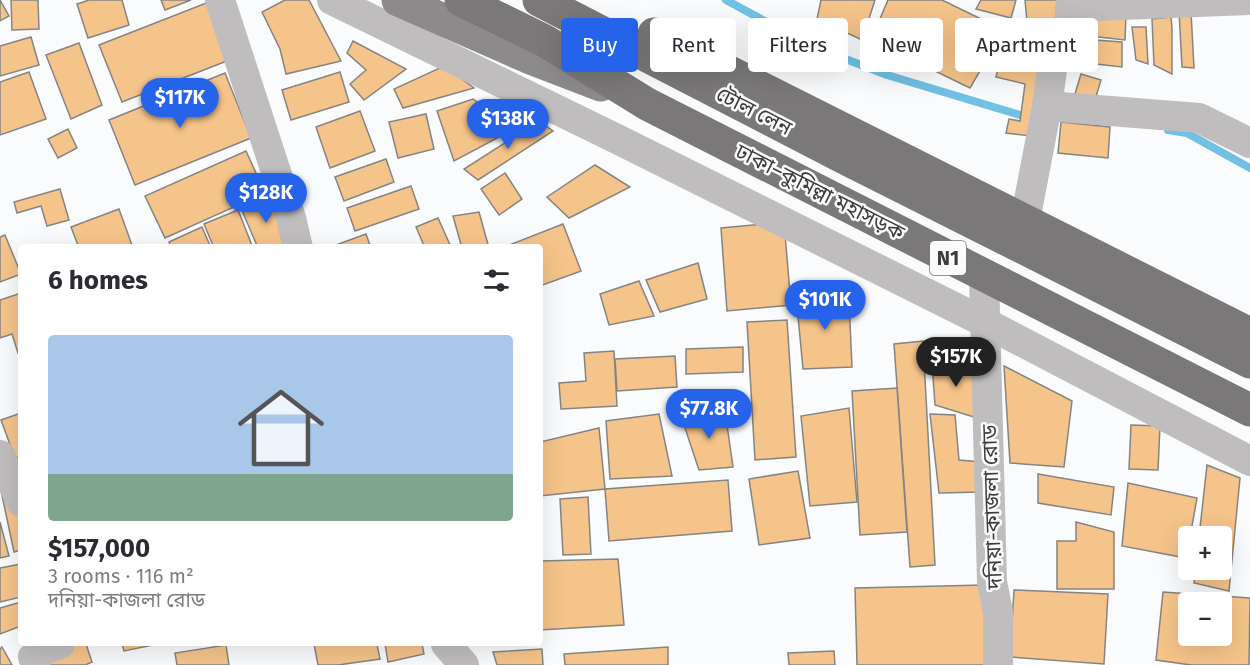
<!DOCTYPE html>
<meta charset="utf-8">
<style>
body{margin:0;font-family:"Fira Sans","Noto Sans Bengali",sans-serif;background:#f7f7f7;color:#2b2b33;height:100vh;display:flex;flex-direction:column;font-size:22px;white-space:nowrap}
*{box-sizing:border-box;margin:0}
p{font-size:20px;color:#7c7c81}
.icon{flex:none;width:33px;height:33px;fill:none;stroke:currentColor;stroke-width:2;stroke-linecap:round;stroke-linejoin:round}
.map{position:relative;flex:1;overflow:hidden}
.details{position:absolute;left:18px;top:244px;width:525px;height:402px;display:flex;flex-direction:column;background:#fff;border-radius:6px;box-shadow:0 6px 24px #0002}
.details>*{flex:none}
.hud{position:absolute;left:561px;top:18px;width:570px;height:54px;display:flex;gap:12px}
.buttons{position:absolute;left:1178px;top:526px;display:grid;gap:12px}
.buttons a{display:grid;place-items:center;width:54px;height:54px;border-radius:6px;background:#fff;box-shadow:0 6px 24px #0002;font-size:30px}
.price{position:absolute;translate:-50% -51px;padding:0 14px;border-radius:21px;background:#2563eb;color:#fff;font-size:20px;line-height:39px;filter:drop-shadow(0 2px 3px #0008)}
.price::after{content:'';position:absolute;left:50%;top:36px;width:18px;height:14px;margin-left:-9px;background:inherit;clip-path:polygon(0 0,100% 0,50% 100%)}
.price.current{background:#222;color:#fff}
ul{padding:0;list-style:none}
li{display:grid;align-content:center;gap:12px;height:318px;padding:0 30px}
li+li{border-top:2px solid #e1e1e2}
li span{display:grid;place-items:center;height:186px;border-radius:6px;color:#555}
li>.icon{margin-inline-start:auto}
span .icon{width:108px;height:108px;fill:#fffc;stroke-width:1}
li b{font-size:26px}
h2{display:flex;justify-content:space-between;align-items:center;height:72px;padding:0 30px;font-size:26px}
.pill{padding:0 21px;border-radius:6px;background:#fff;box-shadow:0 6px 24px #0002;font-size:21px;line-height:54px}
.pill.current{background:#2563eb;color:#fff}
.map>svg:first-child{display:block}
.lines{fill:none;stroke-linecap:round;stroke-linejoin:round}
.stream{stroke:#70c1e3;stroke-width:8}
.building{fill:#f5c48a;stroke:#868483;stroke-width:1.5;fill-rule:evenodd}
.street{stroke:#bfbdbe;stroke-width:30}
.primary{stroke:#8c8a8a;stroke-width:33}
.highway{stroke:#7a7878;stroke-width:33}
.labels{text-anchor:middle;stroke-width:5;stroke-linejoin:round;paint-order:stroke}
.shield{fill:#fafbfd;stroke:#747576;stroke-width:1.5}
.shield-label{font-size:20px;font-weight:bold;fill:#3b3b3c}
.street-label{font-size:21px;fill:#3b3b3c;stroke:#fafbfd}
</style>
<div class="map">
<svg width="1250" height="665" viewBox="0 0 1250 665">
<rect width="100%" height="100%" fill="#fafbfd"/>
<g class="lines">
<g class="stream">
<path d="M726 0 807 44 887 75 1020 115 1031 116"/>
<path d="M1168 130 1187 133 1250 168"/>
</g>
</g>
<g class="building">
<path d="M0 0 9 16 0 21Z"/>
<path d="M11 0H38L39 29 12 30Z"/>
<path d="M89 0H122L129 25 88 38 77 4Z"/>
<path d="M161 0H191L165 10Z"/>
<path d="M214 0 242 55 122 102 99 45Z"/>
<path d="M285 0H309L341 61 286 74 280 49 262 12Z"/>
<path d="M821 0H875L862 40 817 19Z"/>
<path d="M888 0H942L1004 30 970 88 871 40Z"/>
<path d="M981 0H1016L1011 18 976 9Z"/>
<path d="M1025 0H1063L1066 28 1028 32Z"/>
<path d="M1085 11 1126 15 1125 40 1081 35Z"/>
<path d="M1179 11 1191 12 1194 68 1182 67Z"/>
<path d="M1171 17 1172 28V74L1154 65 1152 19Z"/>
<path d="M1132 27H1146L1148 64 1136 60Z"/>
<path d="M1009 32 1048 33 1047 57 1008 56Z"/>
<path d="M31 37 39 65 0 76V46Z"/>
<path d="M1082 39 1122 42V67L1078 62Z"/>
<path d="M353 41 406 69 364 100 350 84 366 70 347 53Z"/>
<path d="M79 43 102 105 71 119 46 55Z"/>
<path d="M1001 56 1043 62 1032 136 1006 133 1009 119 1020 121 1025 84 996 77Z"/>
<path d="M444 66 474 88 403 108 394 89Z"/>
<path d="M29 72 46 119 0 135V82Z"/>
<path d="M340 72 349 102 291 120 282 90Z"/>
<path d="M225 73 251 138 135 185 109 120Z"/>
<path d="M1081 74 1101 80 1094 103 1074 97Z"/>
<path d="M473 99 516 128 454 161 437 111Z"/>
<path d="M360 111 375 151 330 168 316 127Z"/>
<path d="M426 114 434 149 398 158 389 122Z"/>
<path d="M539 121 553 131 478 180 464 169Z"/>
<path d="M1061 122 1110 127 1108 158 1058 153Z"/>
<path d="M68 129 77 148 58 158 48 139Z"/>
<path d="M246 151 265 193 165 238 145 196Z"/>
<path d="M386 159 394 182 344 201 335 177Z"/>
<path d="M595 165 630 187 569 218 547 197Z"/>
<path d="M505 173 522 199 499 215 481 189Z"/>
<path d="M411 186 419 209 355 231 347 208Z"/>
<path d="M60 189 69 220 47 226 41 206 17 213 14 202Z"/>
<path d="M274 194 289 248H258L241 208Z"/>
<path d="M119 209 133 248H79L71 227Z"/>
<path d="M238 210 253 248H214L204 224Z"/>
<path d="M479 212 489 248H462L453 216Z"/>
<path d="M438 218 451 247 425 248 416 227Z"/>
<path d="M784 222 791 305 727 311 721 228Z"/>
<path d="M563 224 581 271 540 286V248L504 247Z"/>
<path d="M202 227 211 248H171L169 242Z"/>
<path d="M366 234 371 248H337L336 245Z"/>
<path d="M5 235 21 274 0 282V237Z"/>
<path d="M698 263 707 299 660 312 646 280Z"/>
<path d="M639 281 654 316 609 325 600 294Z"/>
<path d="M816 286 849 301 852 367 803 369 798 316Z"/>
<path d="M21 293V352L18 353 12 334 0 338V300Z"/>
<path d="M787 320 796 457 755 460 747 322Z"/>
<path d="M923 341 935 565 910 567 894 344Z"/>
<path d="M743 347V372L686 374V349Z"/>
<path d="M614 351 617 406 561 409 559 383 586 381 584 353Z"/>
<path d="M675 356 677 387 617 391 615 359Z"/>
<path d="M932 362 977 366V418L935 405Z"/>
<path d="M1004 366 1072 401 1064 467 1010 463Z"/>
<path d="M897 388 907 532 860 535 852 391Z"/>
<path d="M849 408 857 502 810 506 801 416Z"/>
<path d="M725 411 733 467 699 470 681 416Z"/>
<path d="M21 413V456L15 458 1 420Z"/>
<path d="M659 414 672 476 610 479 606 421Z"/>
<path d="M930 414 955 415 959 460 982 462V492L939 493Z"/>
<path d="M1131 425 1160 426 1158 470 1129 469Z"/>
<path d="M599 428 605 489 540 496V442Z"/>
<path d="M1207 465 1240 478 1229 591 1194 583 1196 570H1221V537H1199Z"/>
<path d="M798 471 810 538 759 545 749 479Z"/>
<path d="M1038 474 1114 487 1111 515 1038 503Z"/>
<path d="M21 478V550L14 552 0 486Z"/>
<path d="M728 480 732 531 609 541 605 489Z"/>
<path d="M1128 483 1197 498 1190 537H1188L1186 558 1122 546Z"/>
<path d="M588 497 591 554 563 555 560 499Z"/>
<path d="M0 522 9 556 0 558Z"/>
<path d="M1076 522 1114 532V589H1057V541H1076Z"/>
<path d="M618 559 624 625 540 630V561Z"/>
<path d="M21 564V597L0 602V568Z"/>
<path d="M984 585 986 665H857L855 588Z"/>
<path d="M1014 590 1108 594 1104 664 1010 657Z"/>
<path d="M1163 592 1250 598 1249 665H1191L1156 660ZM1188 603H1221V636H1188Z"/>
<path d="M21 602V626L0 634V608Z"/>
<path d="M71 644H86L92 662 85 665H25Z"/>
<path d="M122 644H158L124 651Z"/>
<path d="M314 644H377L380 659 338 665H318Z"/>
<path d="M385 644H422L424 654 388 662Z"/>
<path d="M226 645 229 665H177L175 653Z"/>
<path d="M2 647 12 665H0V649Z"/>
<path d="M668 647V665H565L564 654Z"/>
<path d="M542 649 543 665H497L493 652Z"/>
<path d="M834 651 835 665H789L788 653Z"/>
</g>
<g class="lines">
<g class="street">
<path d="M220 0 291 218 298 248"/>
<path d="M332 0 617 139 986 323 1250 461"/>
<path d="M1047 106 1199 118 1250 143"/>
<path d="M1025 221 1047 106 1053 63 1069 39 1070 7 1248 0"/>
<path d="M984 276 992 582 998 612V665"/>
<path d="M0 455 21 502"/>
<path d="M446 644 464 665"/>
<path d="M36 665 33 657 38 652 60 644"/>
</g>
<path class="primary" d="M398 0 528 57 601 85"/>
<g class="highway">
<path d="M461 0 545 41 647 104 1250 410"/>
<path d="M539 0 841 156 1250 362"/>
<path d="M654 34 1250 334"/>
</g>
</g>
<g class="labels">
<rect class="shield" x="930" y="241" width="36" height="34" rx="4.5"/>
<g class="shield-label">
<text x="948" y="265">N1</text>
</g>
<g class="street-label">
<text transform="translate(754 111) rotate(27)" y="7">টোল লেন</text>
<text transform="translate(820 192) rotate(27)" y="7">ঢাকা–কুমিল্লা মহাসড়ক</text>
<text transform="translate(992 507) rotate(-92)" y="7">দনিয়া-কাজলা রোড</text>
</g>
</g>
</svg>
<div class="buttons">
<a>+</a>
<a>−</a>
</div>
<b class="price" style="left:180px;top:129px">$117K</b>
<b class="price" style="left:508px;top:150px">$138K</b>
<b class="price" style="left:266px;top:224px">$128K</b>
<b class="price" style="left:825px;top:331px">$101K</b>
<b class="price current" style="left:956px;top:388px">$157K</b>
<b class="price" style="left:709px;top:440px">$77.8K</b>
<div class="hud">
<a class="pill current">Buy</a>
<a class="pill">Rent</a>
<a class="pill">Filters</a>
<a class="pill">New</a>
<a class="pill">Apartment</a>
</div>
<section class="details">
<h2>6 homes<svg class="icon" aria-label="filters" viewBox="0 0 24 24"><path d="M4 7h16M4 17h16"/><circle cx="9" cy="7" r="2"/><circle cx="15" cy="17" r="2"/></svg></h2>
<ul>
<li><span style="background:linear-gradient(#a9c7e8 75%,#7fa58c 0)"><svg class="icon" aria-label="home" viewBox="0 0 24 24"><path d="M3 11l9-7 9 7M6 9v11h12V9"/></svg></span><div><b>$157,000</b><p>3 rooms · 116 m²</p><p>দনিয়া-কাজলা রোড</p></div></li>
</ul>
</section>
</div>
